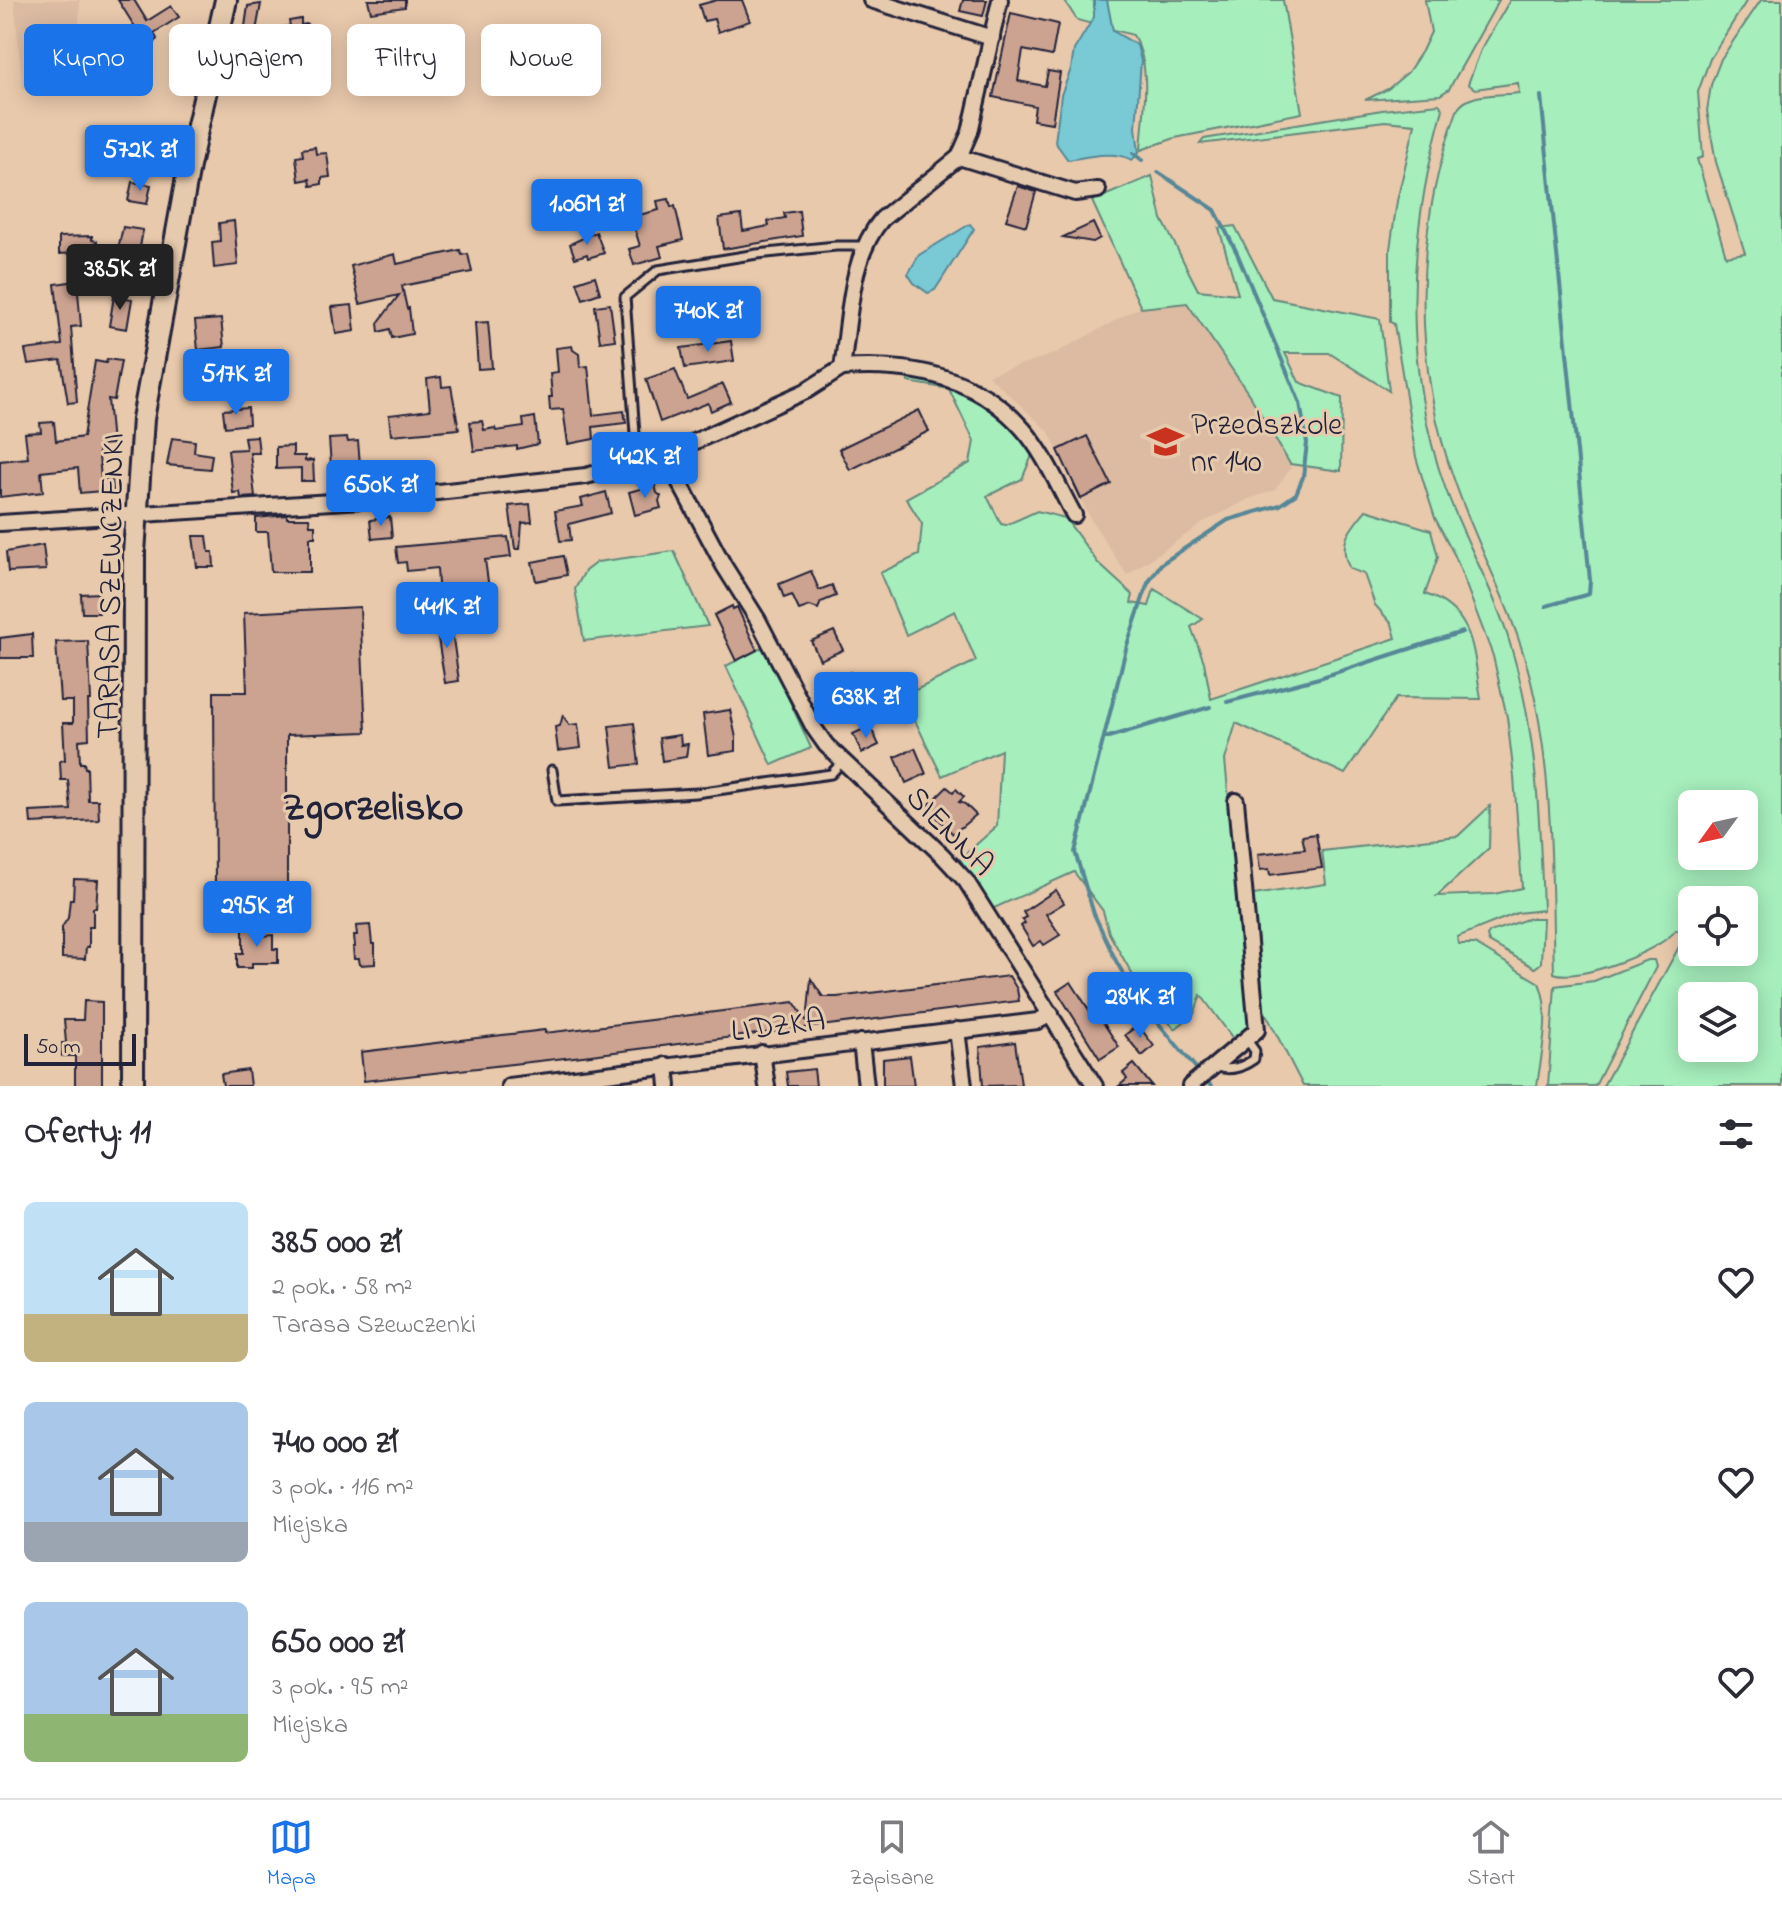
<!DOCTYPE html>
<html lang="pl">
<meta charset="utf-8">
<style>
body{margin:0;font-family:"Indie Flower",sans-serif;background:#f7f7f7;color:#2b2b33;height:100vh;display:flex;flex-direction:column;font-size:30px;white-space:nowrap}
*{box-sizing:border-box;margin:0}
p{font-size:26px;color:#7c7c81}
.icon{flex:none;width:44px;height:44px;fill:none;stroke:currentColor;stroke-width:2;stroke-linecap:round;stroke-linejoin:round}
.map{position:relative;height:1086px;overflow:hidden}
.sheet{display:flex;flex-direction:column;background:#fff;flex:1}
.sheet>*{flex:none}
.top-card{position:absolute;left:24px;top:24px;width:800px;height:72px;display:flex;gap:16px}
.needle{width:52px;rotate:237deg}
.tools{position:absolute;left:1678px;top:790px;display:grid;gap:16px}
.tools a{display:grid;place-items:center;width:80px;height:80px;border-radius:12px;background:#fff;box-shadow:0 4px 20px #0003;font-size:40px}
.scale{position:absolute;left:24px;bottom:20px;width:112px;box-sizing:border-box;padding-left:8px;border:4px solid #22223b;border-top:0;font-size:22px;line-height:28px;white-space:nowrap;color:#22223b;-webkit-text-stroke:6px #e6caad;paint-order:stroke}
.price{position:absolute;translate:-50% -68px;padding:0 18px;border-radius:8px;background:#1a73e8;color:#fff;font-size:26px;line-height:52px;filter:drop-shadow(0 2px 4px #0008)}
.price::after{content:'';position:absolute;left:50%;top:48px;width:24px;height:18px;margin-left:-12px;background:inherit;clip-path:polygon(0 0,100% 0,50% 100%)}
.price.active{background:#222;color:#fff}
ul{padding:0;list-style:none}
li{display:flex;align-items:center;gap:24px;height:200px;padding:0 24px}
li span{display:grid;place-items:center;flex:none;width:224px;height:160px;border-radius:12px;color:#555}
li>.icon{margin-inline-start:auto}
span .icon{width:96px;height:96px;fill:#fffc;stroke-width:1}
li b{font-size:34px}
h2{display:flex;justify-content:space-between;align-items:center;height:96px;padding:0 24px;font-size:34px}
.chip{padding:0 28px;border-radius:12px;background:#fff;box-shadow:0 4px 20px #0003;font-size:28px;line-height:72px}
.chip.active{background:#1a73e8;color:#fff}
.tab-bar{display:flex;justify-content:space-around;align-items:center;height:112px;border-top:2px solid #e1e1e2;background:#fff;font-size:22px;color:#7c7c81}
.tab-bar a{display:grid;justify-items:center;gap:4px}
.tab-bar .active{color:#1a73e8}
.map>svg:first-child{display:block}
.built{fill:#dcbba2}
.green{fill:#a6eebc;stroke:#64887c;stroke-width:2;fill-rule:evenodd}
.water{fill:#79cad4;stroke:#568797;stroke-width:2}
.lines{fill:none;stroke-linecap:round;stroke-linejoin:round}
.stream{stroke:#568797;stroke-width:4}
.building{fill:#cca391;stroke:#22223b;stroke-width:2}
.lane-casing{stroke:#22223b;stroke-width:13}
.street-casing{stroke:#22223b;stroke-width:20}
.secondary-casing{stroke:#22223b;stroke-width:26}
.lane{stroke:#e6caad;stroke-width:7}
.street{stroke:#e6caad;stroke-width:14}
.secondary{stroke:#e6caad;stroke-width:20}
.labels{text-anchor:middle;stroke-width:6;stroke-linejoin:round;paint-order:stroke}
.poi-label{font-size:32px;fill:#22223b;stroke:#e6caad;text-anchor:start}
.street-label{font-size:32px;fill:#22223b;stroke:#e6caad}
.district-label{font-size:40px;font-weight:bold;fill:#22223b;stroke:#e6caad}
</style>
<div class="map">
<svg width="1782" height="1086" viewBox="0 0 1782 1086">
<rect width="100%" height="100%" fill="#e9c9ac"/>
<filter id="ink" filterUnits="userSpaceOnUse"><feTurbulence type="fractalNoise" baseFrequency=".0125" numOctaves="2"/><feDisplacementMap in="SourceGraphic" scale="16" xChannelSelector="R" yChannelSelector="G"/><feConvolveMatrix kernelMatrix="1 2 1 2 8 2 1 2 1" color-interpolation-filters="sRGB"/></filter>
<g filter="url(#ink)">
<g class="built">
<path d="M14 0H80L79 23 83 85 23 90Z"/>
<path d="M1187 303 1252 399 1291 468 1275 490 1249 499 1206 521 1127 575 1091 520 1049 432 988 375 1054 354 1136 309Z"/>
</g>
<g class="green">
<path d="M1064 0H1283L1302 113 1175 138 1141 150C1143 114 1153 66 1133 35L1077 20Z"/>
<path d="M1425 0H1499L1449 89 1440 95 1365 100 1388 89 1408 72 1422 51 1431 32Z"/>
<path d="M1510 0H1747L1710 59 1698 92 1703 157 1697 159 1726 256 1745 253 1716 162 1707 111 1711 85 1721 59 1761 0H1782V1086H1603L1686 934 1676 930C1662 950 1577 983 1554 973 1551 874 1554 774 1530 677 1513 610 1479 550 1456 485 1412 366 1413 230 1457 111 1466 91 1501 96 1519 93L1518 83 1475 89 1468 84 1481 50ZM1692 804H1744V856H1692ZM1692 900H1744V952H1692ZM1692 996H1744V1048H1692Z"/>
<path d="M1439 104 1443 109C1408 234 1401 365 1446 490 1466 543 1495 592 1511 647 1537 733 1540 821 1543 910L1517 913 1457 937 1459 944H1475L1539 983C1552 1012 1541 1055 1537 1086H1303L1264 1010 1253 895 1326 884 1322 851 1458 836 1490 806 1489 848 1437 896 1494 894 1522 888 1514 777 1507 717 1493 656 1455 556 1435 518 1426 490 1416 457 1394 324 1390 322V249L1397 201 1415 124 1385 121 1200 144 1204 139 1382 110Z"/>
<path d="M1152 176 1162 219 1198 290 1238 294 1219 228 1235 226 1272 298 1380 319 1389 391 1329 353H1285L1299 382 1342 398 1341 471 1290 464 1252 399 1187 303 1141 308 1092 201Z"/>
<path d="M909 372 960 388 1018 429 1032 449 1031 458 1022 479 987 496 1001 524 1006 525 1037 511 1065 518 1098 563 1133 595 1131 603 1149 606 1154 589 1203 619 1191 627 1204 662 1211 699 1396 638 1392 624 1375 605 1364 574 1350 569C1337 544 1349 530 1366 510L1431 530 1438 557 1425 594C1476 611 1473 653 1481 699L1396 698 1345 774 1236 723 1225 760 1251 1028 1234 1040 1201 995 1194 1014 1175 1029 1140 988 1109 933 1103 911 1074 872 992 909 960 859 997 826 1001 750 942 776 903 696 976 661 955 611 906 635 880 573 919 555 922 524 906 498 970 463 974 441 949 389 908 382Z"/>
<path d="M674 551 708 626 584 641 575 589 585 571 597 562Z"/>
<path d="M765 646 811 748 772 765 726 666Z"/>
<path d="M1530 918H1543L1541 963 1535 968 1489 942 1487 936 1490 932Z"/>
<path d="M1647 960H1654L1656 967 1595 1086H1548L1555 986 1594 981Z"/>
</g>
<g class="water">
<path d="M1094 0H1107L1113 31 1137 45 1141 61 1136 127 1139 153 1132 160C1113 150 1088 157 1068 160L1055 142 1061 95 1071 69 1074 50 1094 17Z"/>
<path d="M970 224 974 229 935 290 928 293 914 283 908 274 919 255Z"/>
</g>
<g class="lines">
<g class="stream">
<path d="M1541 96 1590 580 1589 594 1546 606"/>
<path d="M1133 153 1142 160"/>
<path d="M1158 172 1215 210 1237 253 1300 403 1307 443 1303 477 1296 494 1280 505 1228 520 1161 564 1148 583 1127 645 1075 852 1094 914 1117 963 1139 1000 1211 1086"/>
<path d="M1227 702 1319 678 1462 632"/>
<path d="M1105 738 1210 707"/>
</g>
</g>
<g class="building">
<path d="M118 0H134L147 21 171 6 179 17 154 33 157 39 153 46 148 66 127 60V48L135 27Z"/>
<path d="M368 0H405V7L371 12Z"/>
<path d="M717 0H742L750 21 718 32 714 19 704 21 699 5Z"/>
<path d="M963 0H987L983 16 960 11Z"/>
<path d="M261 4 256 31 290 26 289 21 301 19V25L307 24 309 33 313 32 314 45 252 54 249 63 244 33 248 6Z"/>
<path d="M1011 13 1058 24 1052 56 1023 50 1018 81 1045 86 1048 71 1060 73 1052 123 1033 120 1035 106 993 97Z"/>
<path d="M66 33 71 79 35 82 31 36Z"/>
<path d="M315 147 316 154 327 153 330 177 322 178V184L311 186 310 179 299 181 296 157 303 156 302 149Z"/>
<path d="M132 182 151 185 147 204 128 201Z"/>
<path d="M1018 186 1036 192 1026 226 1006 220Z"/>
<path d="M669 199 671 207 675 206 683 240 659 246 662 257 634 265 629 249 640 246 631 217 659 210 657 201Z"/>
<path d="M799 211 802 236 723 249 719 218 741 215 743 231 769 226 768 221 785 218 784 213Z"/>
<path d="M234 221 238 265 214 268 212 242 220 241 219 223Z"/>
<path d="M1093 223 1100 238 1093 242 1063 237Z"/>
<path d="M123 227 143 230 139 253 118 249Z"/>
<path d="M596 232 604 253 588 258 587 254 575 258 570 244Z"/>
<path d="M92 236V240L97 241 98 252 59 254V237Z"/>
<path d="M460 250 462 255 468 254 472 272 402 286 407 309 409 308 412 334 392 338 390 329 379 332 378 323 399 295 360 304 351 266 395 254 397 264Z"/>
<path d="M595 276 600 293 583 299 577 282Z"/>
<path d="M77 281 81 326 71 327 77 402 68 403 61 360 28 364 25 350 62 345 55 284Z"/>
<path d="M724 294 726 310 663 318 661 302Z"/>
<path d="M114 296 132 299 127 329 109 326Z"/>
<path d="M610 304 615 340 600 342 595 306Z"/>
<path d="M352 305 355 331 336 334 332 307Z"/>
<path d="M221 319 224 347 198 350 195 321Z"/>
<path d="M488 322 492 368 478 369 475 323Z"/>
<path d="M731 341 734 361 685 368 681 348Z"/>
<path d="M572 346 573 350 579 354 580 367 588 366 593 415 624 411 626 423 593 427 594 439 568 444 563 409 550 410 549 397H552L550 373 558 372 556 348Z"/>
<path d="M107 359 121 361 114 400 108 399 112 444 98 445 101 479 112 478 113 490 80 493 78 468 41 472 43 492 0 497V461L28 458 25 433 41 432 40 423 54 422 56 441 83 437 95 361 106 363Z"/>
<path d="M675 369 687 399 723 384 731 402 711 411 708 403 660 422 646 379Z"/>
<path d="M441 377 442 387 451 386 459 429 391 435 389 415 430 410 427 379Z"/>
<path d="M248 408 249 424 225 427 223 410Z"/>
<path d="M919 410 929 431 850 470 839 449Z"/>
<path d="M535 417 538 444 517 449V446L474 451 470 422 482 421 484 430 495 428 496 431 524 427 523 419Z"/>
<path d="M257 436 259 453H250L255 497 241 498 240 492 233 493 228 450 246 449 244 437Z"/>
<path d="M1087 436 1111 484 1081 499 1058 450Z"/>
<path d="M172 438 195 441 194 452 212 455 210 469 167 465Z"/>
<path d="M347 438 348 442 358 441 360 464 331 466 329 439Z"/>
<path d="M293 446V456H305V461L313 460 314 481H301V468L276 469V447Z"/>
<path d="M655 485 657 493 661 496 659 501 661 508 635 515 629 492Z"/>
<path d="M606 492 611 513 569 524 571 540 560 541 555 511 583 506 581 499Z"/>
<path d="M530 504 532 522 522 523 520 549H515L509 506Z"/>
<path d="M287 515V518H309L310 525H315V537H310V572H271L268 532H256V518Z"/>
<path d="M390 517 392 537 372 539 370 520Z"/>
<path d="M193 536H207L209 552H213L214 567H197Z"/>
<path d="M508 537 511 557 485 560 491 603 475 605 474 598 439 601 437 568 407 571 406 562 398 563 396 547Z"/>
<path d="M43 545 46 570 8 572 6 552Z"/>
<path d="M563 556 567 575 536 581 532 562Z"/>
<path d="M811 571 819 590 832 585 836 596 821 602 818 609 810 606 799 610 792 595 784 598 779 584Z"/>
<path d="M99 593V613H82L81 594Z"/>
<path d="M732 606 733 609 737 607 757 650 736 661 714 615Z"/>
<path d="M360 607 366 732 287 735V886H215L214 692H247L244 613Z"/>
<path d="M450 617 459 681 445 683 435 619Z"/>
<path d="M834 631 843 650 820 660 811 641Z"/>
<path d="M32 634 33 658H0V638Z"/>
<path d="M88 641 91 700H88L89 739 79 740 80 763H84L85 768H87L88 800H98L99 820 31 823 30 812 71 810 68 780H61L60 761 65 760 63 723H73V701H60L56 642Z"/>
<path d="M850 672 854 680 856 678 866 699 843 711 833 690 835 688 832 681Z"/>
<path d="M730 710 736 738V751L708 755 703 714Z"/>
<path d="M563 715 569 725 578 724 581 748 558 751 555 727 560 726Z"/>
<path d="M634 723 639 764 614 767 609 726Z"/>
<path d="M870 726 879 745 862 753 853 734Z"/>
<path d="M680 735 681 745 688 744 686 757 662 761 659 738Z"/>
<path d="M915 748 926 774 906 783 895 757Z"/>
<path d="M947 787 953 792 956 789 964 797 959 802 965 804 976 815 953 834 927 807Z"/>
<path d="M1316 834 1322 868 1270 875 1269 869 1260 870 1258 854 1305 849 1302 836Z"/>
<path d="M74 879 98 880 96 908H93V927H89V947H86L85 959 62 958V927L68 918 70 899H73Z"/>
<path d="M1056 890 1064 903 1046 914 1060 935 1044 945 1041 941 1033 946 1021 926 1025 923 1022 919 1026 917 1023 912Z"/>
<path d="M370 925 372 944H375V964L360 965 359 959H354L353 947H355L354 935H357L356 926Z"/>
<path d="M243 928H261V936L273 935V949H278V963H252V968H237V953H243Z"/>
<path d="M1009 976 1017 989 1019 1001 591 1055 364 1081 361 1052 545 1030V1033L579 1029 794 1002 807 1022 811 979 823 997H837Z"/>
<path d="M1071 982 1093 1016 1097 1013 1119 1047 1100 1059 1057 991Z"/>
<path d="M84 1001 102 1002V1086H75V1056H62V1043H66L64 1020H83Z"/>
<path d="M1138 1025 1154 1046 1142 1056 1125 1035Z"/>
<path d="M1015 1042 1021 1085 983 1086 980 1047Z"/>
<path d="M910 1056 914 1086H883V1059Z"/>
<path d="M1134 1064 1139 1070 1152 1086H1119L1127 1079 1123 1073Z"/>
<path d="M814 1069 816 1086H788L786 1072Z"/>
<path d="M248 1070 250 1086H223L221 1074Z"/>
</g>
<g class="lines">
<defs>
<g id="lane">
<path d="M637 461 625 297 658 270 757 254 836 246H863"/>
<path d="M552 770 557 801 696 793 831 774 842 762"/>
<path d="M1215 1066C1229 1072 1243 1067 1254 1059L1255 1051 1247 1040"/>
</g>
<g id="street">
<path d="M871 0 992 38"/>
<path d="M959 157 1075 193 1098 190"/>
<path d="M842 368C909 363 977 376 1023 429 1045 454 1058 486 1074 515"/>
<path d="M665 455 724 566 758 620 814 728 826 745 942 855 966 881 1095 1086"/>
<path d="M0 523 363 500 586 476 665 455 806 391 842 368C850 319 849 258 882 219L959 157 970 132 1000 0"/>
<path d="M957 1030 964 1086"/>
<path d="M861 1042 866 1086"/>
<path d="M762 1053 767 1086"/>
<path d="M666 1065 668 1086"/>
<path d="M509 1086 1038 1021 1051 1014"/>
<path d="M1190 1086 1257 1030 1236 801"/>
</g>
<path id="secondary" d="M133 1086 134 553 143 419 189 166 226 0"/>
</defs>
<use href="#lane" class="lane-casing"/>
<use href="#street" class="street-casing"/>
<use href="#secondary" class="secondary-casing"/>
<use href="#lane" class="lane"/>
<use href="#street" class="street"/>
<use href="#secondary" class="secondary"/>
</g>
</g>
<defs>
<symbol id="school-bare" viewBox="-9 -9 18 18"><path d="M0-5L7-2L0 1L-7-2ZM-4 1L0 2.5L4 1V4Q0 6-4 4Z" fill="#c8321e" stroke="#e6caad" stroke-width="2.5" paint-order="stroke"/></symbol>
</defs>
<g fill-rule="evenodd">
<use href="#school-bare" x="1140" y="416" width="51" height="51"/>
</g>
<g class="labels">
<g class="poi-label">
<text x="1191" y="434">Przedszkole<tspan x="1191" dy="37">nr 140</tspan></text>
</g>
<g class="street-label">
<text transform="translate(109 586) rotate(-89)" y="11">TARASA SZEWCZENKI</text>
<text transform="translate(951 830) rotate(46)" y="11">SIENNA</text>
<text transform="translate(778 1024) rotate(-7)" y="11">LIDZKA</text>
</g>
<g class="district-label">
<text x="373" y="819">Zgorzelisko</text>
</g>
</g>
</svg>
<div class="tools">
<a><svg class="needle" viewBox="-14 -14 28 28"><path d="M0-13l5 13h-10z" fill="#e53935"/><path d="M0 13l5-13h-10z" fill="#7c7c81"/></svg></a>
<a><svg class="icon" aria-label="locate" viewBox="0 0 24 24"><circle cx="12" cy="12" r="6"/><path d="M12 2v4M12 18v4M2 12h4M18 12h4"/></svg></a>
<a><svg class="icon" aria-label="layers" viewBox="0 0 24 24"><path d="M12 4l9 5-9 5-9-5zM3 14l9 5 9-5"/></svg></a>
</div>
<div class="scale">50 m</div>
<b class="price" style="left:140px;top:193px">572K zł</b>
<b class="price" style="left:587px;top:247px">1.06M zł</b>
<b class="price active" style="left:120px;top:312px">385K zł</b>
<b class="price" style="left:708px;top:354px">740K zł</b>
<b class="price" style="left:236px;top:417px">517K zł</b>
<b class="price" style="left:645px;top:500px">442K zł</b>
<b class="price" style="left:381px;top:528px">650K zł</b>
<b class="price" style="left:447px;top:650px">441K zł</b>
<b class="price" style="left:866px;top:740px">638K zł</b>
<b class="price" style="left:257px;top:949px">295K zł</b>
<b class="price" style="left:1140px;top:1040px">284K zł</b>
<div class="top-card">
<a class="chip active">Kupno</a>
<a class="chip">Wynajem</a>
<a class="chip">Filtry</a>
<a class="chip">Nowe</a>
</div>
</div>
<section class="sheet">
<h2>Oferty: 11<svg class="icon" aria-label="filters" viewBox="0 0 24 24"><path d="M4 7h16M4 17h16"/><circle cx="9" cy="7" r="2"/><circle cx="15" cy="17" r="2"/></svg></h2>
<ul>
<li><span style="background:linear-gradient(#bfe0f5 70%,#c2b280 0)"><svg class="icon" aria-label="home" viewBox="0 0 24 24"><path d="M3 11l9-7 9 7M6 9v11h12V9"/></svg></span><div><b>385 000 zł</b><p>2 pok. · 58 m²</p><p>Tarasa Szewczenki</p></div><svg class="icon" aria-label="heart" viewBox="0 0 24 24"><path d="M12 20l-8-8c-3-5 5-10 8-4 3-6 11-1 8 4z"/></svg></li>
<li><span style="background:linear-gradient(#a9c7e8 75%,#9aa5b1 0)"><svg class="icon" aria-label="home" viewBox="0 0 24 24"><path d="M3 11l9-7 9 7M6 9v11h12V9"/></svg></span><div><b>740 000 zł</b><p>3 pok. · 116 m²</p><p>Miejska</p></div><svg class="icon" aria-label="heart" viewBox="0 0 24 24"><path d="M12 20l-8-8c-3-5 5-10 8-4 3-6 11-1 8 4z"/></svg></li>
<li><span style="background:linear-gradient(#a9c7e8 70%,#8fb573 0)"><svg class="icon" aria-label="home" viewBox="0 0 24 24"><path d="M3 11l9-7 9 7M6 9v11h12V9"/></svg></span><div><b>650 000 zł</b><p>3 pok. · 95 m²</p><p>Miejska</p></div><svg class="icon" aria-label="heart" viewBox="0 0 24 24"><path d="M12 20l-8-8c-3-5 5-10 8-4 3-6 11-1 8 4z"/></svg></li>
</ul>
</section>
<nav class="tab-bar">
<a class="active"><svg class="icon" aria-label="map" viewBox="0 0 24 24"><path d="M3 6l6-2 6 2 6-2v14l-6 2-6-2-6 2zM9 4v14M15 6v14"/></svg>Mapa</a>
<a><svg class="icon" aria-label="saved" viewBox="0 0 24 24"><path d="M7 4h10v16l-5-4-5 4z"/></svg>Zapisane</a>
<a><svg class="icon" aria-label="home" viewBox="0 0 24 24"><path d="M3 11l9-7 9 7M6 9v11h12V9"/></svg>Start</a>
</nav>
